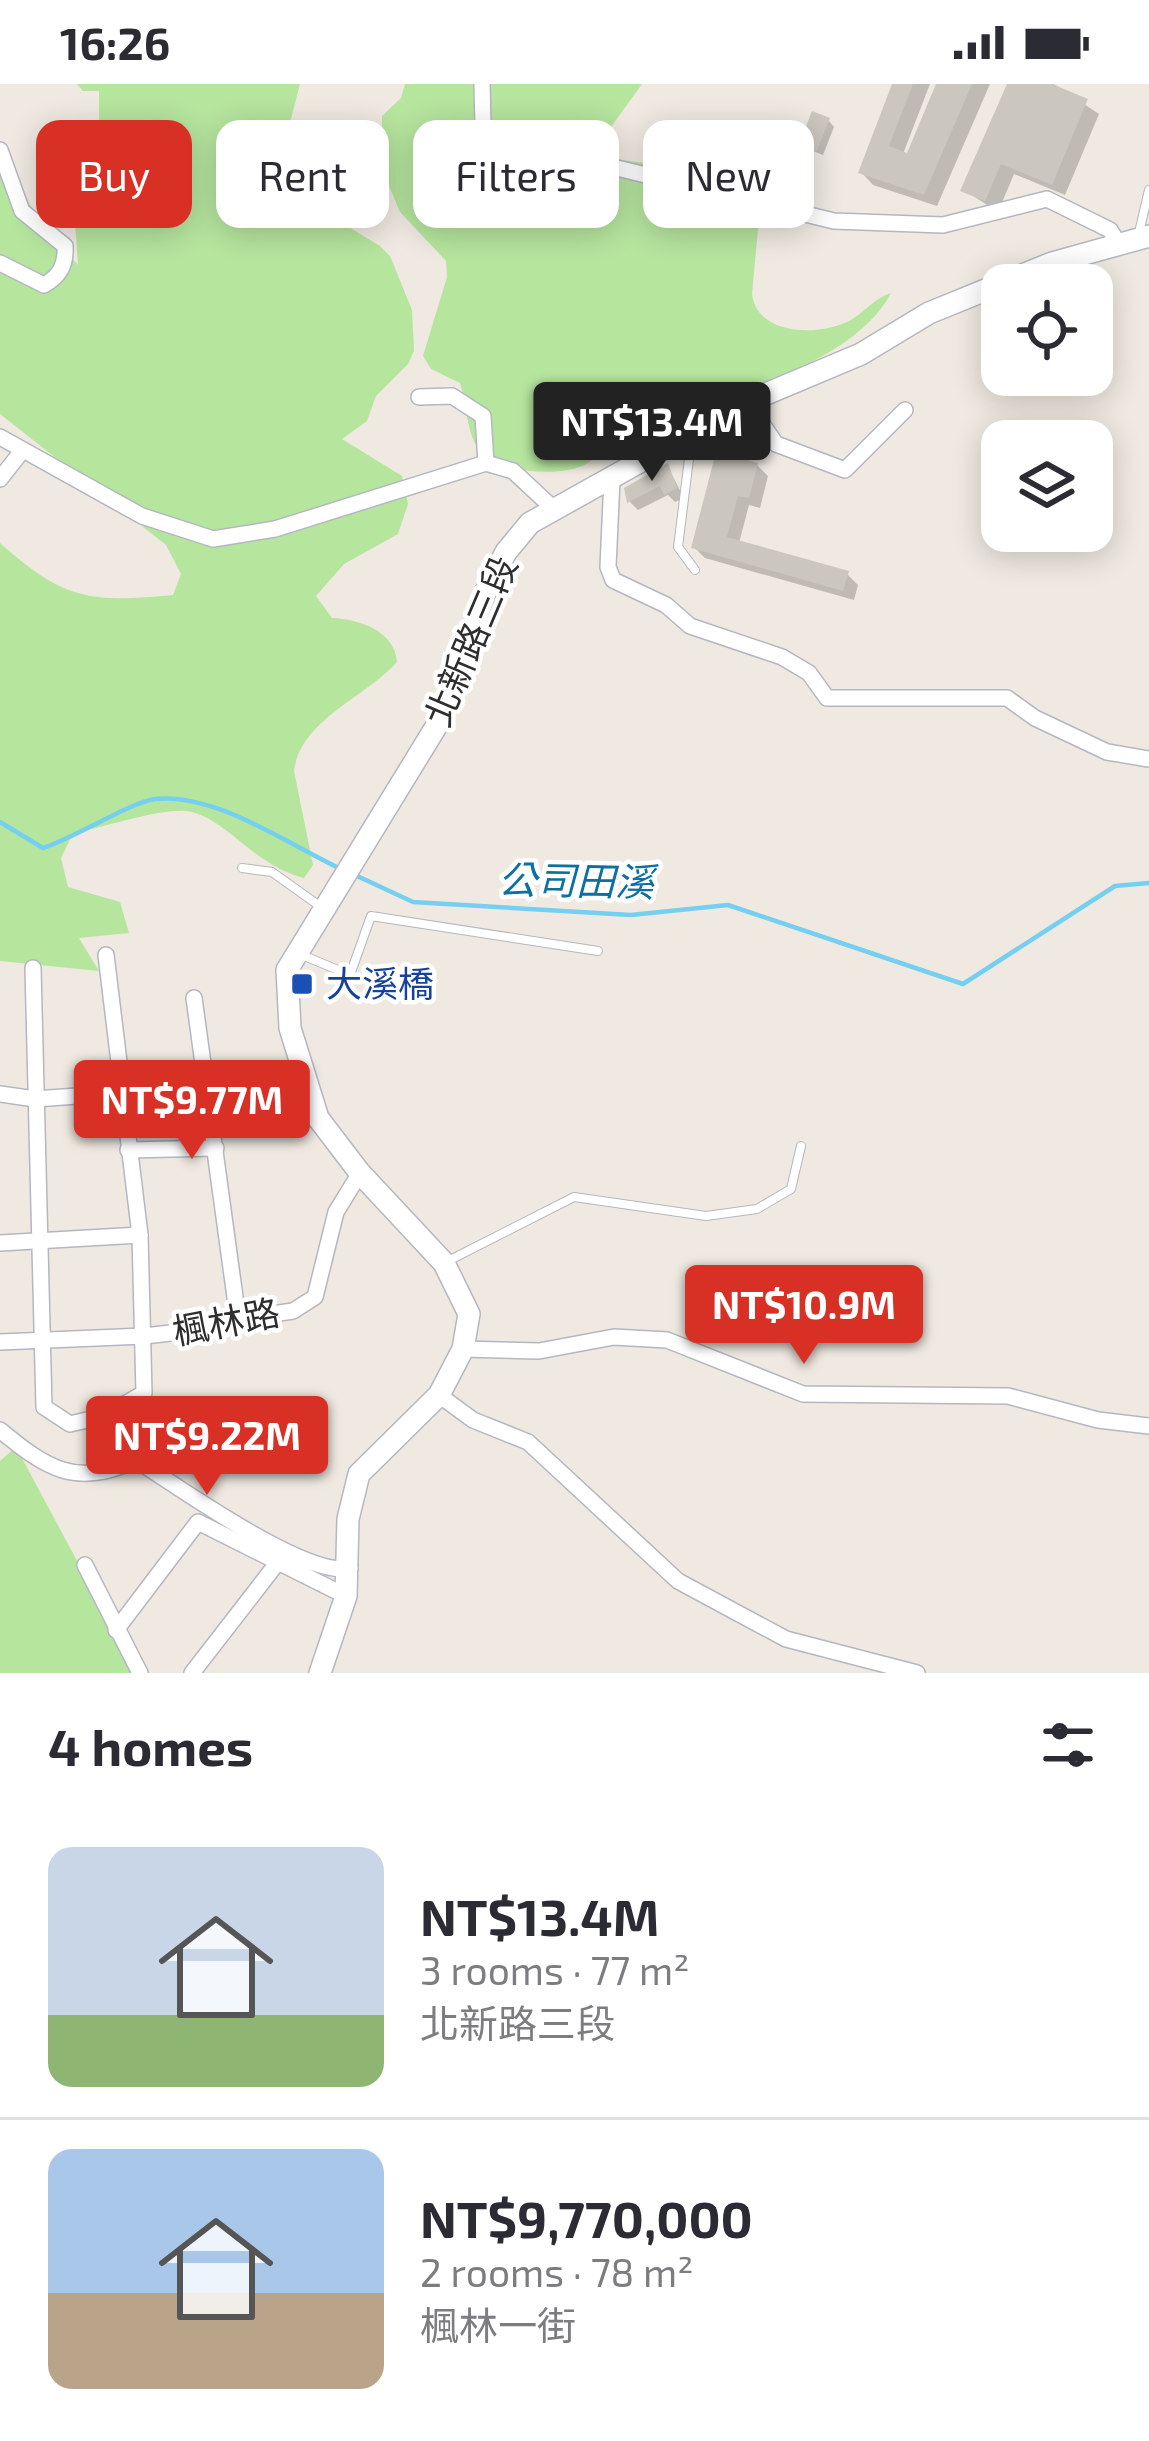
<!DOCTYPE html>
<meta charset="utf-8">
<style>
body{margin:0;font-family:"Exo 2","Noto Sans TC",sans-serif;background:#f7f7f7;color:#2b2b33;height:100vh;display:flex;flex-direction:column;font-size:45px;white-space:nowrap}
*{box-sizing:border-box;margin:0}
p{font-size:39px;color:#7c7c81}
.icon{flex:none;width:66px;height:66px;fill:none;stroke:currentColor;stroke-width:2;stroke-linecap:round;stroke-linejoin:round}
.map{position:relative;height:1589px;overflow:hidden}
.details{display:flex;flex-direction:column;background:#fff;flex:1}
.details>*{flex:none}
.guide{position:absolute;left:36px;top:36px;width:1077px;height:108px;display:flex;gap:24px}
.tools{position:absolute;left:981px;top:180px;display:grid;gap:24px}
.tools a{display:grid;place-items:center;width:132px;height:132px;border-radius:24px;background:#fff;box-shadow:0 6px 30px #0003;font-size:60px}
.price{position:absolute;translate:-50% -102px;padding:0 27px;border-radius:12px;background:#d93025;color:#fff;font-size:39px;line-height:78px;filter:drop-shadow(0 3px 6px #0008)}
.price::after{content:'';position:absolute;left:50%;top:72px;width:36px;height:27px;margin-left:-18px;background:inherit;clip-path:polygon(0 0,100% 0,50% 100%)}
.price.on{background:#222;color:#fff}
ul{padding:0;list-style:none}
li{display:flex;align-items:center;gap:36px;height:300px;padding:0 48px}
li+li{border-top:3px solid #e1e1e2}
li span{display:grid;place-items:center;flex:none;width:336px;height:240px;border-radius:24px;color:#555}
li>.icon{margin-inline-start:auto}
span .icon{width:144px;height:144px;fill:#fffc;stroke-width:1}
li b{font-size:51px}
h2{display:flex;justify-content:space-between;align-items:center;height:144px;padding:0 48px;font-size:51px}
.pill{padding:0 42px;border-radius:24px;background:#fff;box-shadow:0 6px 30px #0003;font-size:42px;line-height:108px}
.pill.on{background:#d93025;color:#fff}
.status{display:flex;justify-content:space-between;align-items:center;height:84px;padding:0 60px;background:#fff;direction:ltr}
.status svg{height:33px;fill:currentColor}
.map>svg:first-child{display:block}
.green{fill:#b6e59e}
.shadow{fill:#0003}
.lines{fill:none;stroke-linecap:round;stroke-linejoin:round}
.stream{stroke:#75cff0;stroke-width:4.5}
.building{fill:#cbc7bf}
.lane-casing{stroke:#b4b7c1;stroke-width:10}
.street-casing{stroke:#b4b7c1;stroke-width:18}
.secondary-casing{stroke:#b4b7c1;stroke-width:24}
.lane{stroke:#fff;stroke-width:8}
.street{stroke:#fff;stroke-width:15}
.secondary{stroke:#fff;stroke-width:21}
.transit-dot{fill:#1a4fb4;stroke:#fff;stroke-width:4.5}
.labels{text-anchor:middle;stroke-width:9;stroke-linejoin:round;paint-order:stroke}
.street-label{font-size:36px;fill:#2e2e2e;stroke:#fff}
.transit-label{font-size:36px;fill:#164399;stroke:#fff;text-anchor:start}
.water-label{font-size:39px;font-style:italic;fill:#0d6fa3;stroke:#fff}
</style>
<div class="status"><b>16:26</b><svg viewBox="0 0 49 12"><path d="M0 12V9h3v3zM5 12V6h3v6zM10 12V3h3v9zM15 12V0h3v12zM26 1h20v11H26zM47 4h2v5h-2z"/></svg></div>
<div class="map">
<svg width="1149" height="1589" viewBox="0 0 1149 1589">
<rect width="100%" height="100%" fill="#efe9e1"/>
<g class="green">
<path d="M77 0H300L291 35 259 87 288 91 327 130 380 162 390 172 412 226 414 267 408 280 376 312 367 337 342 355 402 392 408 420 398 450 344 480 316 512 332 534C359 535 395 547 397 578 365 614 301 635 294 687L313 781 304 794C254 781 228 737 192 728 167 721 103 744 73 749L61 774 68 803 120 818 129 849 79 854 99 887 0 877V459C64 516 89 519 173 511L181 490 166 461 0 330V64L35 130 78 181 74 124 99 79V7H83Z"/>
<path d="M405 0H642L590 72 653 80 761 113 752 210C757 252 820 253 851 236 866 227 873 215 891 209 862 264 782 293 726 313 691 326 650 319 616 335 610 348 602 366 592 376 570 396 493 390 477 363 467 347 466 318 460 299L431 285 423 272 447 193 446 177 400 128 381 83 382 32 401 14Z"/>
<path d="M16 1363 137 1589H0V1377Z"/>
</g>
<g class="shadow">
<path d="M895 0H930L903 70 908 73 940 0H990L937 122 873 101 861 88Z"/>
<path d="M1011 0H1054L1099 30 1065 111 1014 90 998 128 964 106Z"/>
<path d="M829 37 834 43 823 71 808 65 802 59Z"/>
<path d="M757 381 768 392 760 424 749 421 739 459 847 490 858 501 854 516 705 474 694 463Z"/>
<path d="M668 383 684 414 675 418 668 411 638 426 629 417Z"/>
</g>
<g class="lines">
<g class="stream">
<path d="M0 738 43 764C74 754 131 718 155 715 216 709 286 759 339 784"/>
<path d="M355 791 413 818 631 831 728 821 963 900 1115 802 1149 799"/>
</g>
</g>
<g class="building">
<path d="M892 0H913L889 62 907 69 936 0H972L924 111 858 89Z"/>
<path d="M1007 0H1052L1088 15 1052 101 1001 80 985 117 960 107Z"/>
<path d="M812 27 830 34 817 67 799 60Z"/>
<path d="M716 368 758 379 749 414 738 412 727 453 849 487 843 507 691 464Z"/>
<path d="M668 379 677 404 664 411 660 402 627 419 624 404Z"/>
</g>
<g class="lines">
<defs>
<g id="lane">
<path d="M1138 153 1149 106"/>
<path d="M692 351 678 463 695 486"/>
<path d="M242 784 272 788 321 823"/>
<path d="M302 871 350 891 371 832 598 867"/>
<path d="M446 1178 574 1113 706 1132 757 1125 791 1105 801 1062"/>
</g>
<g id="street">
<path d="M482 0 483 41 518 84 613 83 834 137 943 141 1047 115 1110 146 1119 160"/>
<path d="M0 66 22 127 65 162C66 181 60 192 44 201L0 179"/>
<path d="M419 313 452 312 483 332 486 379"/>
<path d="M747 318 776 360 845 386 905 326"/>
<path d="M0 353 142 432 213 455 275 445 486 379 513 387 555 426"/>
<path d="M0 395 22 367"/>
<path d="M612 395 608 483 613 496 666 521 690 542 782 573 809 589 827 614H1007L1035 634 1107 668 1149 675"/>
<path d="M33 884 44 1323 70 1340 104 1332 144 1309 140 1151 106 871"/>
<path d="M194 914 238 1235"/>
<path d="M0 1010 35 1015 119 1009"/>
<path d="M128 1066 216 1064"/>
<path d="M0 1159 140 1151"/>
<path d="M0 1258 144 1252 224 1243 238 1235 293 1227 315 1213 336 1128 360 1089"/>
<path d="M463 1265 539 1267 614 1253 667 1256 803 1310 1008 1312 1098 1336 1149 1342"/>
<path d="M439 1311 473 1336 528 1358 678 1497 786 1555 917 1589"/>
<path d="M0 1346C47 1385 76 1404 136 1376 177 1402 307 1495 350 1484"/>
<path d="M85 1481 140 1589"/>
<path d="M116 1546 198 1438 346 1512"/>
<path d="M192 1589 278 1478"/>
</g>
<path id="secondary" d="M320 1589 346 1512 348 1435 359 1390 439 1311 463 1265 469 1230 444 1179 360 1089 318 1034 290 944 287 886 442 633 485 509 506 468 530 439 747 318 861 270 929 229 1052 179 1149 152"/>
</defs>
<use href="#lane" class="lane-casing"/>
<use href="#street" class="street-casing"/>
<use href="#secondary" class="secondary-casing"/>
<use href="#lane" class="lane"/>
<use href="#street" class="street"/>
<use href="#secondary" class="secondary"/>
</g>
<rect class="transit-dot" x="290" y="888" width="24" height="24" rx="6"/>
<g class="labels">
<g class="street-label">
<text transform="translate(471 557) rotate(-67)" y="13">北新路三段</text>
<text transform="translate(226 1238) rotate(-11)" y="13">楓林路</text>
</g>
<g class="transit-label">
<text x="326" y="913">大溪橋</text>
</g>
<g class="water-label">
<text transform="translate(576 797) rotate(1)" y="14">公司田溪</text>
</g>
</g>
</svg>
<div class="tools">
<a><svg class="icon" aria-label="locate" viewBox="0 0 24 24"><circle cx="12" cy="12" r="6"/><path d="M12 2v4M12 18v4M2 12h4M18 12h4"/></svg></a>
<a><svg class="icon" aria-label="layers" viewBox="0 0 24 24"><path d="M12 4l9 5-9 5-9-5zM3 14l9 5 9-5"/></svg></a>
</div>
<b class="price on" style="left:652px;top:400px">NT$13.4M</b>
<b class="price" style="left:192px;top:1078px">NT$9.77M</b>
<b class="price" style="left:804px;top:1283px">NT$10.9M</b>
<b class="price" style="left:207px;top:1414px">NT$9.22M</b>
<div class="guide">
<a class="pill on">Buy</a>
<a class="pill">Rent</a>
<a class="pill">Filters</a>
<a class="pill">New</a>
</div>
</div>
<section class="details">
<h2>4 homes<svg class="icon" aria-label="filters" viewBox="0 0 24 24"><path d="M4 7h16M4 17h16"/><circle cx="9" cy="7" r="2"/><circle cx="15" cy="17" r="2"/></svg></h2>
<ul>
<li><span style="background:linear-gradient(#c9d6e8 70%,#8fb573 0)"><svg class="icon" aria-label="home" viewBox="0 0 24 24"><path d="M3 11l9-7 9 7M6 9v11h12V9"/></svg></span><div><b>NT$13.4M</b><p>3 rooms · 77 m²</p><p>北新路三段</p></div></li>
<li><span style="background:linear-gradient(#a9c7e8 60%,#b9a48a 0)"><svg class="icon" aria-label="home" viewBox="0 0 24 24"><path d="M3 11l9-7 9 7M6 9v11h12V9"/></svg></span><div><b>NT$9,770,000</b><p>2 rooms · 78 m²</p><p>楓林一街</p></div></li>
</ul>
</section>
